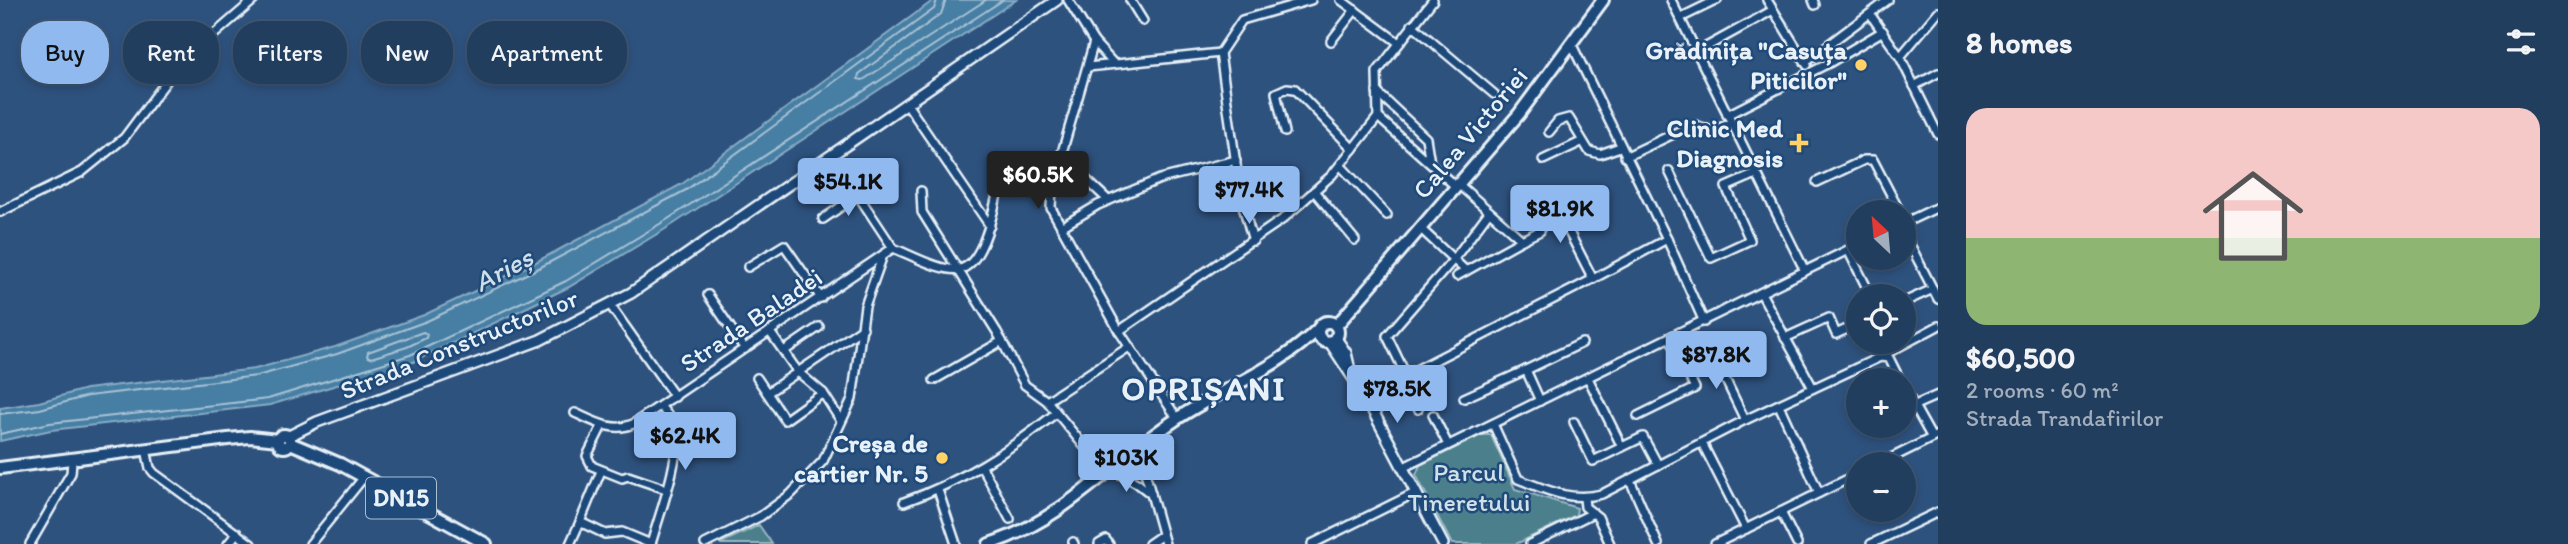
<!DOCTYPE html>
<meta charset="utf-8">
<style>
body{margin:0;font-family:Itim,sans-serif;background:#2e4967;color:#f1f3f6;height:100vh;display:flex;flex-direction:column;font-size:26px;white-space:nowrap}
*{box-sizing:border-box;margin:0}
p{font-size:23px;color:#a2aebc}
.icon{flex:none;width:38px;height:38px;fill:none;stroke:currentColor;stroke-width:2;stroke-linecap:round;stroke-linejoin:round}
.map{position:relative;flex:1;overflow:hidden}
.drawer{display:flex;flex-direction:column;background:#223e5e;width:630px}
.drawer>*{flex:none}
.hud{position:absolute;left:21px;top:21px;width:665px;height:63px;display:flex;gap:14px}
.needle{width:46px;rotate:334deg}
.tools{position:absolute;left:1846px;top:200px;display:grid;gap:14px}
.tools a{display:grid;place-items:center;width:70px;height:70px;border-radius:50%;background:#223e5e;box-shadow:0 4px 10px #0003,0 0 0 2px #3f5773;font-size:35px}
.price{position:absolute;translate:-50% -60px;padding:0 16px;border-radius:7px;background:#90b9f0;color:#111;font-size:23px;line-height:46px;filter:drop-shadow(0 2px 4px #0008)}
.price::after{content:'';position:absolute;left:50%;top:42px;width:21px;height:16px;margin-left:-10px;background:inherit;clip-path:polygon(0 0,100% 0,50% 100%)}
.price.current{background:#222;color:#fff}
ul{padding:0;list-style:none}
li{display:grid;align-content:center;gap:14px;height:371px;padding:0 28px}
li+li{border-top:2px solid #3f5773}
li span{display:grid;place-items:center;height:217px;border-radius:21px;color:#555}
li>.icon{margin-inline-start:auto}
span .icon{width:126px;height:126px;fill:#fffc;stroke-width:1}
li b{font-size:30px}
h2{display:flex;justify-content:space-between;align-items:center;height:84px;padding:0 28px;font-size:30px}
.pill{padding:0 24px;border-radius:28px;background:#223e5e;box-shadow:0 4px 10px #0003,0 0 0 2px #3f5773;font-size:24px;line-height:63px}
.pill.current{background:#90b9f0;color:#111}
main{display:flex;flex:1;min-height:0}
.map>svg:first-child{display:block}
.green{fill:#4b7f8c;stroke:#9ab8c2;stroke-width:2}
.water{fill:#477ea3;stroke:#87acc5;stroke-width:2}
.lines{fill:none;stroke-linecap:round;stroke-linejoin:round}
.shore{stroke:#a8c3d6;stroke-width:2}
.minor-casing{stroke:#e8f1f8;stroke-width:12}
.tertiary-casing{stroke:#e8f1f8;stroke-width:14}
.primary-casing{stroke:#e8f1f8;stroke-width:16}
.minor{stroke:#1f4a7a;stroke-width:7}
.tertiary{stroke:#1f4a7a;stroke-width:9}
.primary{stroke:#1f4a7a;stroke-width:10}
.poi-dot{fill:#ffd166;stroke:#1f4a7a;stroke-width:2.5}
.labels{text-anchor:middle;stroke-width:5;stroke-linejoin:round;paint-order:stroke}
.shield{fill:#1f4a7a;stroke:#acbfd2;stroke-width:2}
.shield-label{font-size:24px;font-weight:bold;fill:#e8f1f8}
.poi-label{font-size:26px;font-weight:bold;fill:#e8f1f8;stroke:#1f4a7a;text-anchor:end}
.street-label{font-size:26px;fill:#e8f1f8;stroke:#1f4a7a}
.park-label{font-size:26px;fill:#d0e0e8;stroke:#1f4a7a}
.water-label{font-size:28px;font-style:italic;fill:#d0e0eb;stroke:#1f4a7a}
.district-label{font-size:33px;font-weight:bold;letter-spacing:2px;fill:#e8f1f8;stroke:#1f4a7a}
</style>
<main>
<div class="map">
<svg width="1938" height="544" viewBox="0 0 1938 544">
<rect width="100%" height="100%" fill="#2e527e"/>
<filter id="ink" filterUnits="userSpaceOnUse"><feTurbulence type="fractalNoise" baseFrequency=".0143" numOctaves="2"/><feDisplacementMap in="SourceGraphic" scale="14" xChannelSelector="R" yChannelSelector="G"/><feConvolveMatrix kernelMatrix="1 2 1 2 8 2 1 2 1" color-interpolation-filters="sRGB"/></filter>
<g filter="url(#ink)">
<g class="green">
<path d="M1481 435H1491L1515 489 1577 508 1576 515 1516 544H1452L1416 475 1420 465Z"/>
<path d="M759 525 772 544H719Z"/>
</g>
<path class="water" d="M934 0H1016L672 225 569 287 413 362 270 405 51 430 0 441V408L39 402 86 389 255 369 335 347 424 315 534 263 682 184Z"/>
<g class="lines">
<g class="shore">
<path d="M946 0 941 14 859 74 858 79 863 80 986 0"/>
<path d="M423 332 427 334 426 338 407 347 371 358 367 356 368 352Z"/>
<path d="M0 414 40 409 88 396 257 376 337 354 427 321 537 269 686 190 934 9 937 0"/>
<path d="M0 434 50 423 268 399 410 355 566 281 668 219 1003 0"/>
</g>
<defs>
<g id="minor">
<path d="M1068 0 1094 42 1114 64"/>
<path d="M1130 0 1143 21"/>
<path d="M1341 0 1399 43"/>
<path d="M1433 0 1377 72 1378 117 1455 186"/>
<path d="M1671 0 1805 271"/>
<path d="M1767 0 1807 65"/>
<path d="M1813 0 1815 5"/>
<path d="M1870 14 1900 57 1938 134"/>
<path d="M1680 18 1717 0"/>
<path d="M1412 25 1494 94"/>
<path d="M1331 41 1355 10"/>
<path d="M1094 42 1052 187 1051 208 1119 331 1177 418"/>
<path d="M1571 43 1667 239 1704 322"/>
<path d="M1697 52 1773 10"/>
<path d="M1900 57 1938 12"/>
<path d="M1805 62 1888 0"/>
<path d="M1088 67 1220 53"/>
<path d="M1914 86 1938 73"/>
<path d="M1377 92 1426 138 1430 163"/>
<path d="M907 104 990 226"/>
<path d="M1727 115 1829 63 1883 31"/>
<path d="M1285 132 1276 93 1287 88 1295 89 1353 149"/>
<path d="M1549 132 1558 121 1569 118 1589 151 1600 154 1620 147"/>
<path d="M832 156 893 248"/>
<path d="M1061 156 1108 200"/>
<path d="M1625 157 1690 126 1695 125 1713 131 1731 123"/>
<path d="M1543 160 1581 142"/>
<path d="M1340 165 1387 215"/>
<path d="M1669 171 1711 258 1750 240 1726 187 1756 174"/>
<path d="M1817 182 1864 160H1873L1900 212"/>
<path d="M1457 183 1522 240 1540 231"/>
<path d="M921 191 922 212 997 332 1025 385 1047 401 1098 463"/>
<path d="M1314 191 1355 240"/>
<path d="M1551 197 1593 279"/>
<path d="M0 212 82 172 124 138 171 75 203 44 254 0"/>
<path d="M823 219 858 195"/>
<path d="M1904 223 1938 207"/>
<path d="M1061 227 1098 205 1160 179 1236 160"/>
<path d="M1421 229 1466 271"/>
<path d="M1904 233 1938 299"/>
<path d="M1253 241 1241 199 1220 53 1242 20 1311 0"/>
<path d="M893 248C909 254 943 273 960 269 986 264 997 195 1001 174L1052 187"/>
<path d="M1848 250 1871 296"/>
<path d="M748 267 784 245 821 298"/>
<path d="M1457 276 1522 240"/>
<path d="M1761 293 1813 388"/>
<path d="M708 295 745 349"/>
<path d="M1904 302 1933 289"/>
<path d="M610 305 675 397"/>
<path d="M1119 331 1283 219 1332 175 1378 117"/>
<path d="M770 332 798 372 863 328"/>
<path d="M1785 338 1829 318 1836 334 1858 324"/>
<path d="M784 351 819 327"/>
<path d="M1880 357 1889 358 1900 380"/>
<path d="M1684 366 1715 358 1745 420"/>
<path d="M1406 375 1387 336 1454 259 1489 212"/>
<path d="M1402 377 1418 409"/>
<path d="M757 378 785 420 823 393"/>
<path d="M1588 378 1622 447"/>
<path d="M934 380 1002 341"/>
<path d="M1904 388 1932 438"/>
<path d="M767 393 798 372 823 393 841 421"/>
<path d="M1365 396 1593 279 1667 239"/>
<path d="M1464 398 1526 370"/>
<path d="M1047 401 1129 347"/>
<path d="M1540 401 1526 370 1582 343"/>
<path d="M1779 405 1819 493"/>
<path d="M1913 406 1938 395"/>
<path d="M575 413C593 421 613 433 633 424L893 248"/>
<path d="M1433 415 1448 445"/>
<path d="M1638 416 1695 388 1670 338"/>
<path d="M1574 422 1593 461 1643 437 1658 465"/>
<path d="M1493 424 1518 479C1547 490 1570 502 1602 494L1745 420 1880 357 1938 326"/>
<path d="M602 426 587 456 592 466 622 478 628 476 666 489"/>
<path d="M1702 443 1746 529"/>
<path d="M1138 447 1165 544"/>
<path d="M146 449 150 468 154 473 251 544"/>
<path d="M1879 464 1938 435"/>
<path d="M982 467 1010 519"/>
<path d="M1402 468 1858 245"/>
<path d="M1110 469 1137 483 1151 494"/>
<path d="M601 471 580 522 605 534 622 532 651 544"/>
<path d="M1630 480 1658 544"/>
<path d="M938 490 956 544"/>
<path d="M1584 498 1585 507 1598 517 1610 544"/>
<path d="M904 502C963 481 1007 452 1056 413"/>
<path d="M1781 512 1797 544"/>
<path d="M1073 542 1074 544"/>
<path d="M30 544 71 473 72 461"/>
<path d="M228 544 237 533"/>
<path d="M310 544 364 477"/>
<path d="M570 544 580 522"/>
<path d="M651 544C659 516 681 457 676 430 674 422 667 414 661 407"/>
<path d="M705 544 761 516 791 494 823 461 852 399 865 306 883 255"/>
<path d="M1099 544 1106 540 1109 544"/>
<path d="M1149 544 1162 535"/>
<path d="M1312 544 1415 493"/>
<path d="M1530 544 1593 513"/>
<path d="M1715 544 1858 474"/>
<path d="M1871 544 1938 512"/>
</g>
<g id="tertiary">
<path d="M1335 337 1346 353 1349 366"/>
<path d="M1329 341 1365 396 1443 544"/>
<path d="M289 436 317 422 540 340 631 293 1057 0"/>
</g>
<g id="primary">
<circle cx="1328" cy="332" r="10"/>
<path d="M1336 326 1519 114 1603 0"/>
<circle cx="284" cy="441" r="6"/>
<path d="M290 443 340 464 486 544"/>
<path d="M0 468 228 439 250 437 278 440"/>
<path d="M989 544C1064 520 1111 463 1175 420 1223 388 1278 369 1319 328"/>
</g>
</defs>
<use href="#minor" class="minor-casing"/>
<use href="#tertiary" class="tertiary-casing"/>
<use href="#primary" class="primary-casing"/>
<use href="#minor" class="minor"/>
<use href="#tertiary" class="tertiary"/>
<use href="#primary" class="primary"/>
</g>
</g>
<g class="poi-dot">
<circle cx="1861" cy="65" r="7"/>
<path d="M1795.5 132.5h7v7h7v7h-7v7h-7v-7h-7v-7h7z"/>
<circle cx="942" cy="458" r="7"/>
</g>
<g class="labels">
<rect class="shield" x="366" y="477.5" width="70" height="41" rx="5"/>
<g class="shield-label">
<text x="401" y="506">DN15</text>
</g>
<g class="poi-label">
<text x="1847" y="59">Grădinița "Casuța<tspan x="1847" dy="30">Piticilor"</tspan></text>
<text x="1783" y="137">Clinic Med<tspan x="1783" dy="30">Diagnosis</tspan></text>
<text x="928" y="452">Creșa de<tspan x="928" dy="30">cartier Nr. 5</tspan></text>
</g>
<g class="street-label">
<text transform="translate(1470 133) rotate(-50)" y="9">Calea Victoriei</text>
<text transform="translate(751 320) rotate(-34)" y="9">Strada Baladei</text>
<text transform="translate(459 344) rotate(-22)" y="9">Strada Constructorilor</text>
</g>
<g class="park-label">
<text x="1469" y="481">Parcul<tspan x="1469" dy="30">Tineretului</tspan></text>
</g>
<g class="water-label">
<text transform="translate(503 269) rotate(-28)" y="10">Arieș</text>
</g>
<g class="district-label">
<text x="1204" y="400">OPRIȘANI</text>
</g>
</g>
</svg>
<div class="tools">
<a><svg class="needle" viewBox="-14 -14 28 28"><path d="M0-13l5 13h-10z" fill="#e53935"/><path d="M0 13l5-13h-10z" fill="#a2aebc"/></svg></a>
<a><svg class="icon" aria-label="locate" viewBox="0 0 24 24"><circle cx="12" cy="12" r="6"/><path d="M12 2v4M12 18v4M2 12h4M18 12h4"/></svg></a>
<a>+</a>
<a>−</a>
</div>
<b class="price current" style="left:1038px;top:211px">$60.5K</b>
<b class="price" style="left:848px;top:218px">$54.1K</b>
<b class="price" style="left:1249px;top:226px">$77.4K</b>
<b class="price" style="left:1560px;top:245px">$81.9K</b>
<b class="price" style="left:1716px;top:391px">$87.8K</b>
<b class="price" style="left:1397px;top:425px">$78.5K</b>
<b class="price" style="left:685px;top:472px">$62.4K</b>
<b class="price" style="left:1126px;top:494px">$103K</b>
<div class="hud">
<a class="pill current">Buy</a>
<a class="pill">Rent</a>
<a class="pill">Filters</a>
<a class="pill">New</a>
<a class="pill">Apartment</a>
</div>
</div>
<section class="drawer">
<h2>8 homes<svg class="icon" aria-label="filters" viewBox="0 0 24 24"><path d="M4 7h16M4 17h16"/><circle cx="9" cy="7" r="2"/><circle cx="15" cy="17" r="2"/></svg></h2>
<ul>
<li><span style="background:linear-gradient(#f6c9c9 60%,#8fb573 0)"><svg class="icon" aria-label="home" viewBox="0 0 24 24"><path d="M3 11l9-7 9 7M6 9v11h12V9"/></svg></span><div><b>$60,500</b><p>2 rooms · 60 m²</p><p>Strada Trandafirilor</p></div></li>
</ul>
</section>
</main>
